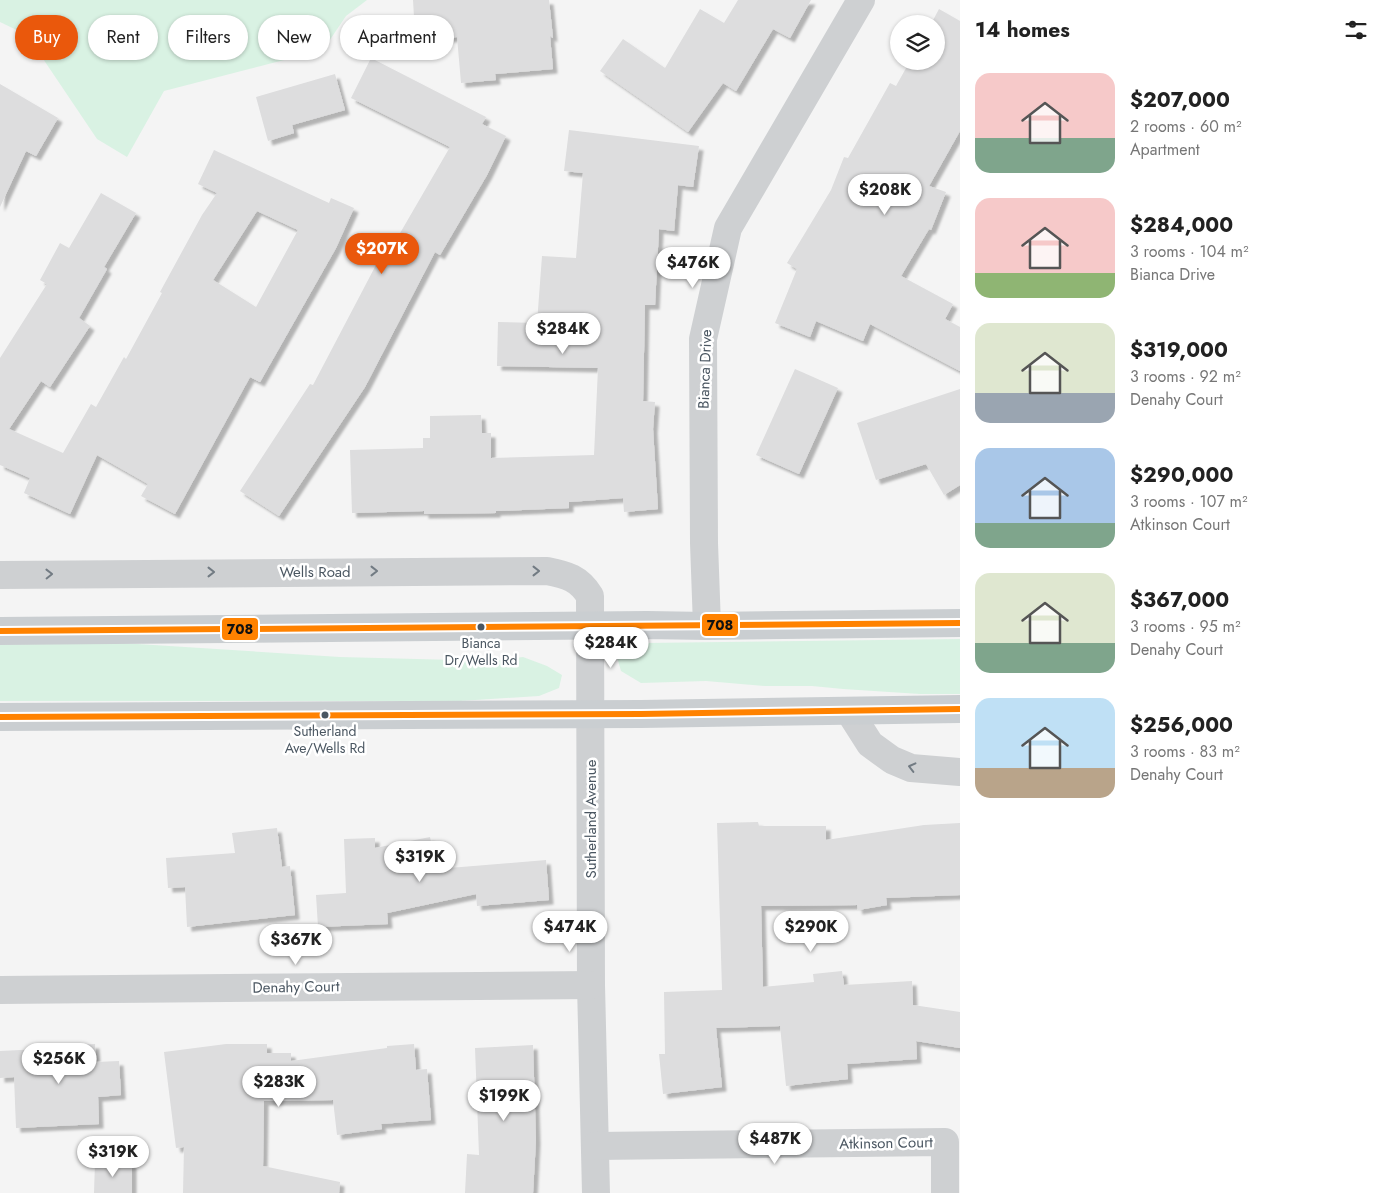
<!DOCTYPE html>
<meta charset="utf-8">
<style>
body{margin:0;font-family:Jost,sans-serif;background:#f6f6f6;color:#222;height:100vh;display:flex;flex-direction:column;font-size:19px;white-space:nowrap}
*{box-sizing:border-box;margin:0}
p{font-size:16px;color:#767676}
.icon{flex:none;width:28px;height:28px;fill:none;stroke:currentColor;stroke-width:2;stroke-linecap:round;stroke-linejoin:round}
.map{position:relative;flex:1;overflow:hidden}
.details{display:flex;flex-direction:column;background:#fff;width:425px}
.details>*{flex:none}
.top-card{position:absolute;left:15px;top:15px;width:475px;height:45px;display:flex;gap:10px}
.fabs{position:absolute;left:890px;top:15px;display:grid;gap:10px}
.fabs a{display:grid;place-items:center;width:55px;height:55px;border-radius:50%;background:#fff;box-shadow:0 1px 4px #0004;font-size:25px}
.price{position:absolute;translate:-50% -42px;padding:0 11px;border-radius:18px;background:#fff;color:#222;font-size:16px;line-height:32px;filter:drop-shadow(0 1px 2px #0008)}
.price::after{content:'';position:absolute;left:50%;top:30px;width:15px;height:11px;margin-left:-8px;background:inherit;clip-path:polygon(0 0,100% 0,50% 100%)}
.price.selected{background:#ea580c;color:#fff}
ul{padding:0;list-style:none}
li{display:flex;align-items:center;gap:15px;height:125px;padding:0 15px}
li span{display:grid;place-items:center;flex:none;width:140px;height:100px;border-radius:15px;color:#555}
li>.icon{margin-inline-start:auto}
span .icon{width:60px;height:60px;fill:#fffc;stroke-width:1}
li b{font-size:21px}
h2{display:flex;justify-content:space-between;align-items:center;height:60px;padding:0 15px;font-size:21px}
.pill{padding:0 18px;border-radius:22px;background:#fff;box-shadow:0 1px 4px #0004;font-size:18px;line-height:45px}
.pill.selected{background:#ea580c;color:#fff}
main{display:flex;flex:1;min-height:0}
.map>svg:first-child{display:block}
.green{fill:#d9f2e3}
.building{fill:#ddddde;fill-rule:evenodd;filter:url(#shadow)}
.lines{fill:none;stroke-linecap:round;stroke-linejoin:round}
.minor{stroke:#ced0d2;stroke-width:28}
.major{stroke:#caced1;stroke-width:28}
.bus-1-casing{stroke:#fff;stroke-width:10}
.bus-1{stroke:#ff8200;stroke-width:6}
.oneway{stroke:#727b83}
.bus-dot{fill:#4a5661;stroke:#fff;stroke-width:2}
.labels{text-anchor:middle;stroke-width:5;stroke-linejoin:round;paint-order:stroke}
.bus-label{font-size:14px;fill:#4a5661;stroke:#fff}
.street-label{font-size:15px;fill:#4a5661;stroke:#fff}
.line-badge{stroke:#fff;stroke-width:2}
.pale-badge-label{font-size:14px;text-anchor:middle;font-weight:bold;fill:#111}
</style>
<main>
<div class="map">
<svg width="960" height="1193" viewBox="0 0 960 1193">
<defs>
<filter id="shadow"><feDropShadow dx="4.5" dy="4.5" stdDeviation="1" flood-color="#0004"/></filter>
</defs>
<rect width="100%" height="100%" fill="#f4f4f4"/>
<g class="green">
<path d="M0 0H367L346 16 323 50 164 91 127 157 97 139 27 35 0 22Z"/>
<path d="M960 639V694H920L843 689 812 686H765L706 681 641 683 621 671 617 657 644 643Z"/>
<path d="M122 643 340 657 494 661 523 657 547 666 562 675 559 688 539 696 460 701H0V644Z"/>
</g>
<g class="building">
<path d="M413 0H549L553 38 550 36 553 69 495 74 496 80 461 83 457 37 399 43 397 19 414 17Z"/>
<path d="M738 0H811L790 38 773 29 736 91 723 83 688 132 600 71 623 39 665 68 700 9 724 23Z"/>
<path d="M939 9 960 21V131L929 186 946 192 931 230 929 229 901 276 953 304 945 319 960 327V371L870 324 863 341 816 321 810 337 775 323 797 269 787 263 831 190 844 157 848 158 890 83 896 86 910 61H936V24H931Z"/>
<path d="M371 58 486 117 482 124 506 136 487 175 440 255 435 252 365 387 279 516 240 491 310 384 313 385 387 244 392 247 450 147 351 98Z"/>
<path d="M335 74 345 110 292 125 294 133 268 141 256 97Z"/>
<path d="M0 84 58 118 36 156 26 151 0 207Z"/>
<path d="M569 130 699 146 693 187 678 185 674 231 659 229 655 305H645L643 401 655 402 653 429 658 509 624 512 623 498 569 502V508L496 511V513L424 514V511L352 513 350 450 423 448V438H430V416L481 415 482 433H491V458L594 455 598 368 497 366 498 322 537 323 542 256 576 258 583 173 564 171Z"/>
<path d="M214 150 329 203 331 198 354 208 336 248 260 382 250 377 175 514 141 496 148 484 97 455 70 514 24 493 30 478 0 465V358L47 284 40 280 60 243 69 248 101 193 136 213 104 267 107 269 79 318 90 326 50 387 41 381 9 429 63 453 91 404 96 407 124 357 126 359 162 293 160 292 202 215 217 193 198 184ZM257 211 298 230 256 307 213 280Z"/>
<path d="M795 369 838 388 799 474 756 455Z"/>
<path d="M960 389V485L944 495 926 464 876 480 857 423Z"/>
<path d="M758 822 759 826H826V840L924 825 960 823V895L886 898 887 905 858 910 857 905 761 906 763 987 814 982 813 974 842 971 844 985 912 981 913 1005 960 1012V1048L916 1041 917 1059 847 1064 848 1079 786 1086 780 1026 716 1028 722 1087 663 1094 659 1054H665L664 992 722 990 717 823Z"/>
<path d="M277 828 282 867 290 866 295 915 187 927 185 887 168 888 166 858 235 853 232 833Z"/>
<path d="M430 837 437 869 546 860 549 900 477 906 476 894 387 913 388 924 318 927 316 895 346 893 344 839 375 838V848Z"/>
<path d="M95 1044 96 1062 119 1061 121 1095 98 1097 99 1124 16 1128 14 1077 0 1078V1051L62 1048V1046Z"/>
<path d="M226 1044H267V1053H291V1061L387 1048V1046L414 1044 416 1070 427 1069 431 1120 381 1124 382 1129 337 1135 333 1100 264 1101 263 1166 340 1182 339 1193H183L184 1147 176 1148 164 1052Z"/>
<path d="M533 1045 536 1140 533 1193H465L467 1154 479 1155 475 1048Z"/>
<path d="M95 1162 132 1163V1193H94Z"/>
</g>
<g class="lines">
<g class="minor">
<path d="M0 575 547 571C567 575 579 578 590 596L591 985 596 1193"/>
<path d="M707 626 704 543 703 339 728 228 861 0"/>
<path d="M849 711 870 744 892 760 911 768 960 772"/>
<path d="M0 990 591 985"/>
<path d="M596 1146 945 1142V1193"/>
</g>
<g class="major">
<path d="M0 631 647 625 707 626 960 623"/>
<path d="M0 717 641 714 960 709"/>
</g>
<defs>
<g id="bus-1">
<path d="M0 631 960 623"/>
<path d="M0 717 641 714 960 709"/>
</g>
</defs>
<use href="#bus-1" class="bus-1-casing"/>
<use href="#bus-1" class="bus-1"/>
</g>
<defs><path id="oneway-chevron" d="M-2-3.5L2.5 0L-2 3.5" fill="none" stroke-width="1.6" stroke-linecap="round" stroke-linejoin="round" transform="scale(1.25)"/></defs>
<g class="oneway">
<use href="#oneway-chevron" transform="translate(374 571)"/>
<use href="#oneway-chevron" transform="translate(536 571)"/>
<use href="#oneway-chevron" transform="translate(211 572)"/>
<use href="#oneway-chevron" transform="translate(49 574) rotate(-1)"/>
<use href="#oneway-chevron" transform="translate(912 767) rotate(-166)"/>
</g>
<g class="bus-dot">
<circle cx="481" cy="627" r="4.5"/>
<circle cx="325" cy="715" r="4.5"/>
</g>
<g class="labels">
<g class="bus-label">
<text x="481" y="648">Bianca<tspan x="481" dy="17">Dr/Wells Rd</tspan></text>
<text x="325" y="736">Sutherland<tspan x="325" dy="17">Ave/Wells Rd</tspan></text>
</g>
<g class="street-label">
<text transform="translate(705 369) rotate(-88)" y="5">Bianca Drive</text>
<text x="315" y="577">Wells Road</text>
<text transform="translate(591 819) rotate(-90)" y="5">Sutherland Avenue</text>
<text transform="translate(296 987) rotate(-1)" y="5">Denahy Court</text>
<text transform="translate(886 1143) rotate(-1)" y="5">Atkinson Court</text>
</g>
</g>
<g class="line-badge">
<rect x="701" y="613" width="38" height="24" rx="5" fill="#ff8200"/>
<rect x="221" y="617" width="38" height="24" rx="5" fill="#ff8200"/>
</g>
<g class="pale-badge-label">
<text x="720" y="630">708</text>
<text x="240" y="634">708</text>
</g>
</svg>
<div class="fabs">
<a><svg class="icon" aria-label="layers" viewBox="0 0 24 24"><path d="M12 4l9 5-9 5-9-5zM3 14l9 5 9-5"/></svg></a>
</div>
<b class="price" style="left:885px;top:216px">$208K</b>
<b class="price selected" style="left:382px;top:275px">$207K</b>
<b class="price" style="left:693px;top:289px">$476K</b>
<b class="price" style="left:563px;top:355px">$284K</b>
<b class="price" style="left:611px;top:669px">$284K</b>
<b class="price" style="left:420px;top:883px">$319K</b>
<b class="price" style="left:570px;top:953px">$474K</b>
<b class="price" style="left:811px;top:953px">$290K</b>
<b class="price" style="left:296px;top:966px">$367K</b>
<b class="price" style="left:59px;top:1085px">$256K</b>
<b class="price" style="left:279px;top:1108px">$283K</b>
<b class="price" style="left:504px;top:1122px">$199K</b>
<b class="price" style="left:775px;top:1165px">$487K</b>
<b class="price" style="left:113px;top:1178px">$319K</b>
<div class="top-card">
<a class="pill selected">Buy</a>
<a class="pill">Rent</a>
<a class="pill">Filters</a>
<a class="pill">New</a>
<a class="pill">Apartment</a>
</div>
</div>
<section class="details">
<h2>14 homes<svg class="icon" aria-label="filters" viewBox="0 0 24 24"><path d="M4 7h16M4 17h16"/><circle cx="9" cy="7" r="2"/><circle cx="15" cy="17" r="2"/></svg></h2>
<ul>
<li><span style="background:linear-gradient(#f6c9c9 65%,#7fa58c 0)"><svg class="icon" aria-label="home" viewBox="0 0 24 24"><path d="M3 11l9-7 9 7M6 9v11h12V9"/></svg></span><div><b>$207,000</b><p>2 rooms · 60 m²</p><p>Apartment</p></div></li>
<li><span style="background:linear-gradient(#f6c9c9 75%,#8fb573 0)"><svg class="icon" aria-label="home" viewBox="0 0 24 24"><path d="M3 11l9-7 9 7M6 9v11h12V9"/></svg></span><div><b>$284,000</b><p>3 rooms · 104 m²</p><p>Bianca Drive</p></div></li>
<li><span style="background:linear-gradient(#dfe7d0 70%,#9aa5b1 0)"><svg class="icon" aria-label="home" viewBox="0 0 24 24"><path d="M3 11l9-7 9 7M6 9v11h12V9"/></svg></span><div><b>$319,000</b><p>3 rooms · 92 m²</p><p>Denahy Court</p></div></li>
<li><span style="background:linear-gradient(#a9c7e8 75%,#7fa58c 0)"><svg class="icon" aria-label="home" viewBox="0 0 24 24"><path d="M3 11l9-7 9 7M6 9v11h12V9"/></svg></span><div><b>$290,000</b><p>3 rooms · 107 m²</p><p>Atkinson Court</p></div></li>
<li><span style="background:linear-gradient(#dfe7d0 70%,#7fa58c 0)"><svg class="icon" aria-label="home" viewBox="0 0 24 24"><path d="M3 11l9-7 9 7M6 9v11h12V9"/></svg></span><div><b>$367,000</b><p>3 rooms · 95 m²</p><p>Denahy Court</p></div></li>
<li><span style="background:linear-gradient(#bfe0f5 70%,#b9a48a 0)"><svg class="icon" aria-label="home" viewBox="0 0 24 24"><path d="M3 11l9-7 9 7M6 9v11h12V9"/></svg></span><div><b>$256,000</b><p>3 rooms · 83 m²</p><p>Denahy Court</p></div></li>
</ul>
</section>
</main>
